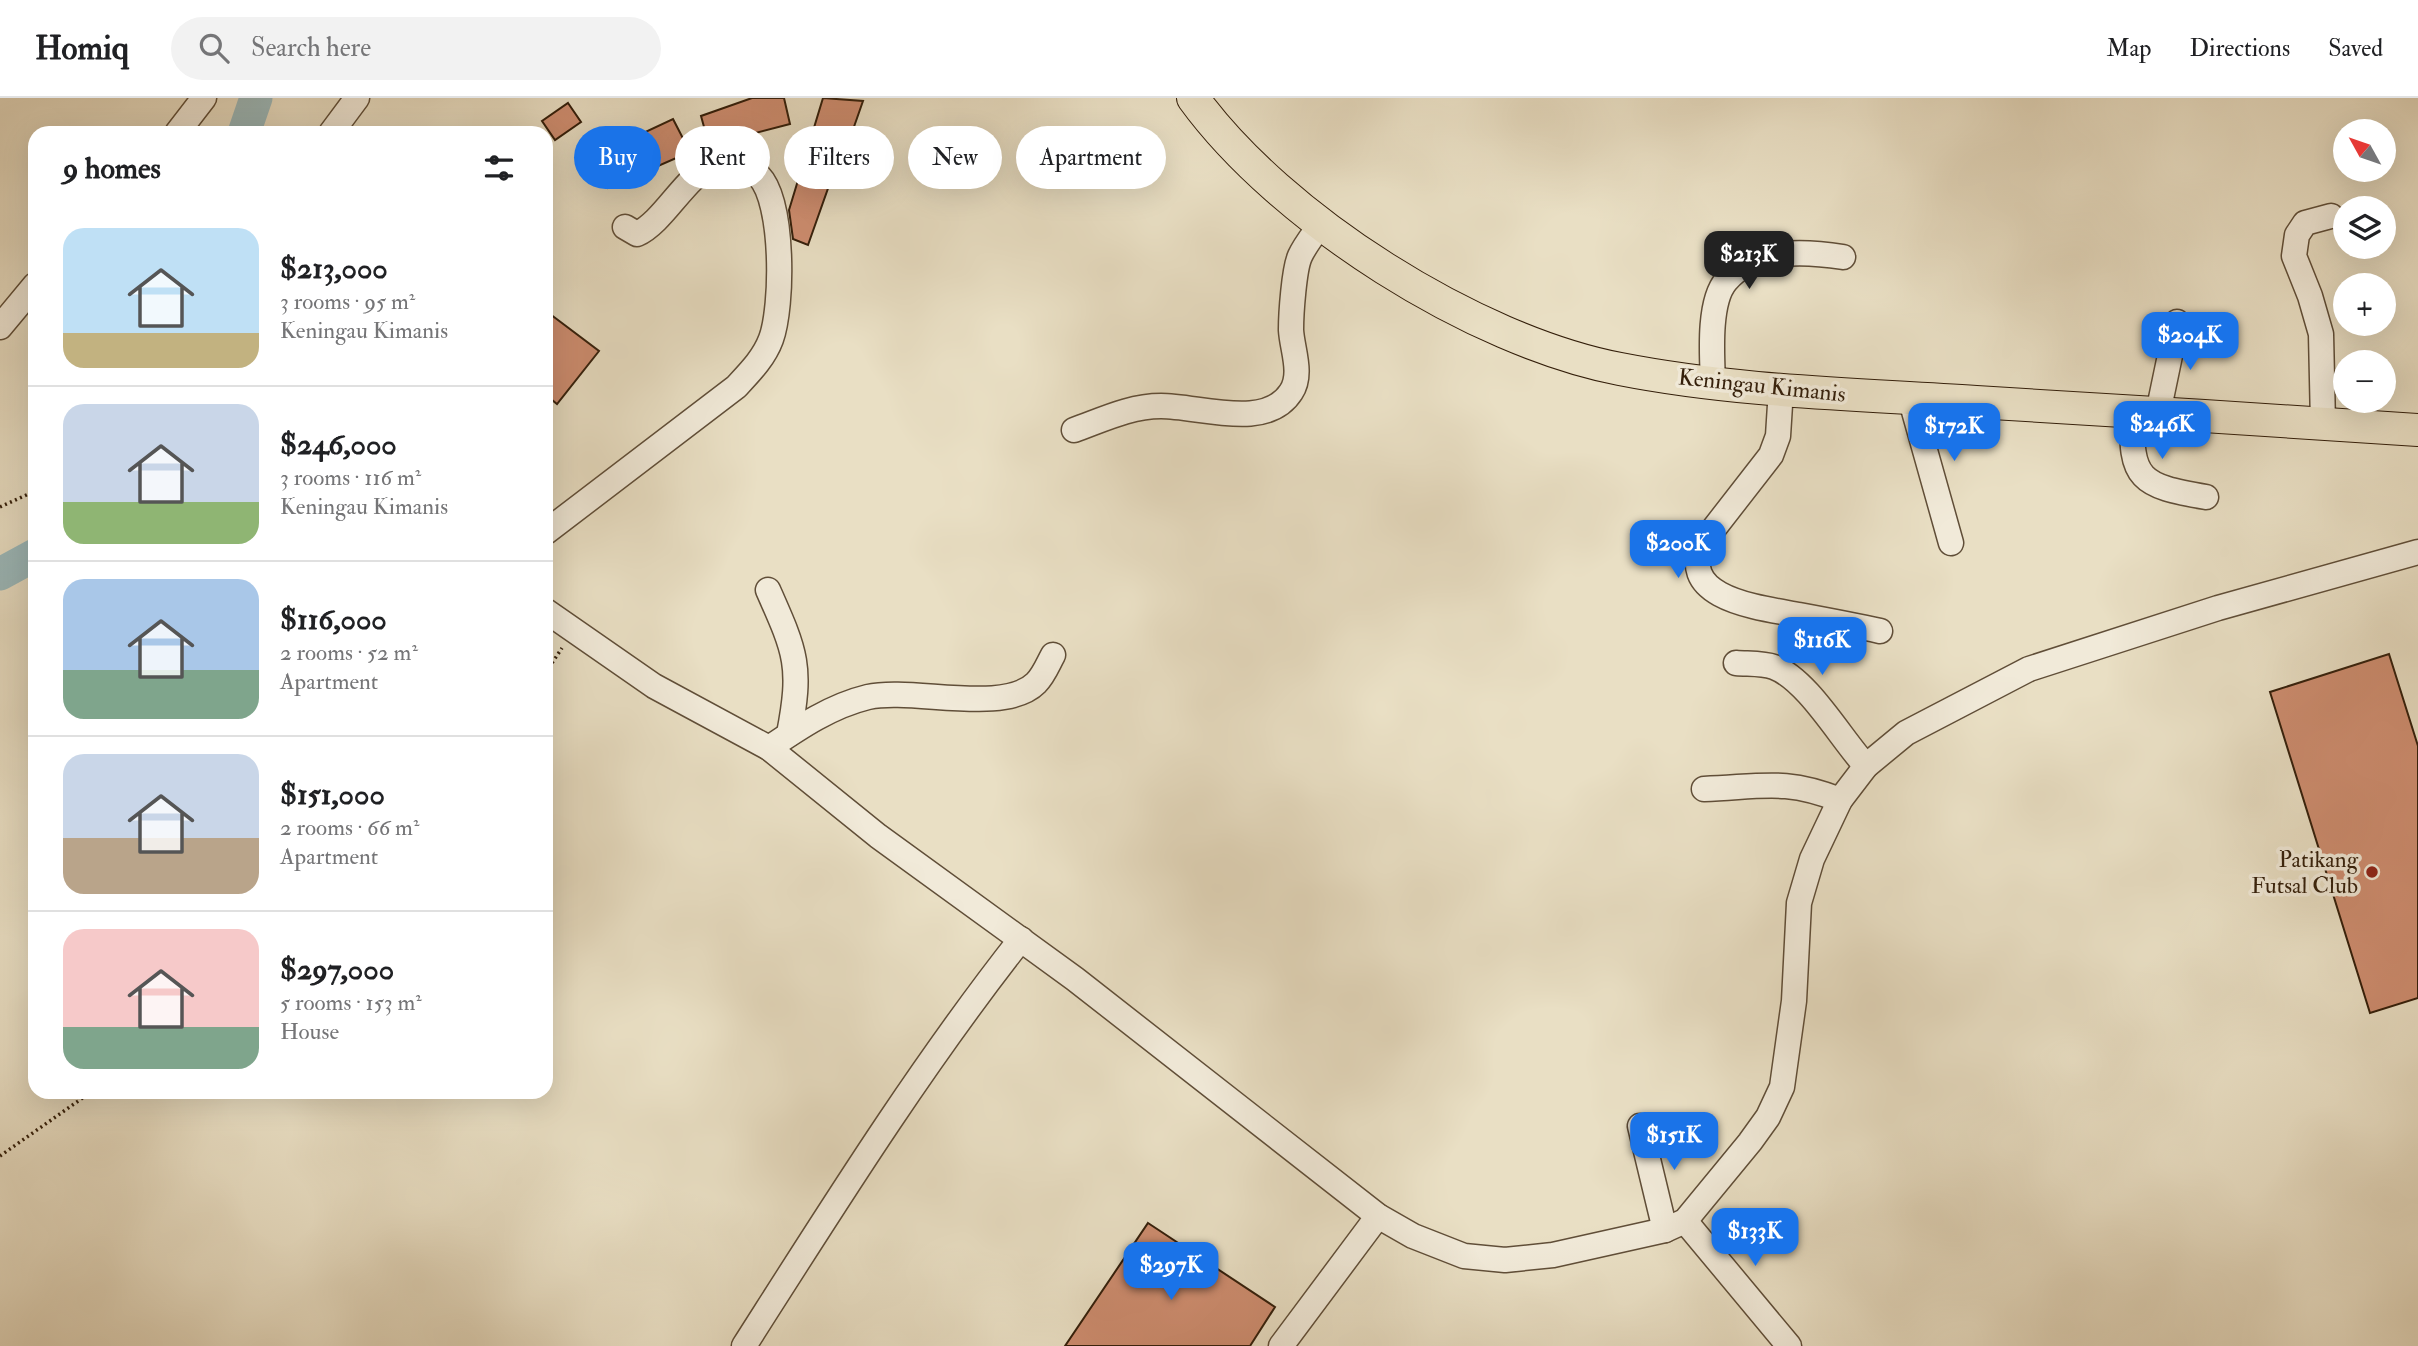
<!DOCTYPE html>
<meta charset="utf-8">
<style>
body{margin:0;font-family:"IM FELL Double Pica",serif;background:#f2f2f2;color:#202124;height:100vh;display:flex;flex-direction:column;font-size:26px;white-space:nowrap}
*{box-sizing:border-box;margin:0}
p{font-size:23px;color:#757577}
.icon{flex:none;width:38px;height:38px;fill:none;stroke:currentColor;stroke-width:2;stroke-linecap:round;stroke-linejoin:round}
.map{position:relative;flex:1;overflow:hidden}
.sheet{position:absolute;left:28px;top:28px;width:525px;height:973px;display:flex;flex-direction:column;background:#fff;border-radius:21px;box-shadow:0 7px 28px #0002}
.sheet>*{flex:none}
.guide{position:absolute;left:574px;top:28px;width:665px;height:63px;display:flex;gap:14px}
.needle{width:46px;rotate:310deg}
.buttons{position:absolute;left:2333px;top:21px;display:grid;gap:14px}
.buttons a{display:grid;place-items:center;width:63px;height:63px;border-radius:50%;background:#fff;box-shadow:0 7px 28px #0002;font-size:35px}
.price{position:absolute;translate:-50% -60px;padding:0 16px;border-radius:14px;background:#1a73e8;color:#fff;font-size:23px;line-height:46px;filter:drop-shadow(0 2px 4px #0008)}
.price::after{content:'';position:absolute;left:50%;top:42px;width:21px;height:16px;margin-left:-10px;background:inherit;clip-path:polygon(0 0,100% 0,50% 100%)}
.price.selected{background:#222;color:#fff}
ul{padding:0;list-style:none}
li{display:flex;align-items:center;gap:21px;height:175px;padding:0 35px}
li+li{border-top:2px solid #e0e0e0}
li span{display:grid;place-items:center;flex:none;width:196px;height:140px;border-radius:21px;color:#555}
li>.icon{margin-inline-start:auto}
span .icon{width:84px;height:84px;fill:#fffc;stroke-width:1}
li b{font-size:30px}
h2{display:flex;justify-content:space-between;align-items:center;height:84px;padding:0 35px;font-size:30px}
.chip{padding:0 24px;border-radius:32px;background:#fff;box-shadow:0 7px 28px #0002;font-size:24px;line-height:63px}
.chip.selected{background:#1a73e8;color:#fff}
header{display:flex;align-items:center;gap:42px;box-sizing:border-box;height:98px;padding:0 35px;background:#fff;border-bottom:2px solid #e0e0e0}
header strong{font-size:33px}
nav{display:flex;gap:38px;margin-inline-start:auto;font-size:24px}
.search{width:490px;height:63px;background:#f2f2f2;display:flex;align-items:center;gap:18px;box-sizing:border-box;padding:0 24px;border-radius:38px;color:#757577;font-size:26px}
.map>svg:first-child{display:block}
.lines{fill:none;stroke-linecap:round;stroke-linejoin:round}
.river{stroke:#9bbabd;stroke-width:33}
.building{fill:#ce8d70;stroke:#331e0a;stroke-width:2}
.minor-casing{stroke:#604e38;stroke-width:27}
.major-casing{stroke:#331e0a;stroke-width:34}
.path{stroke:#331e0a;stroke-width:3.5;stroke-dasharray:2 3.5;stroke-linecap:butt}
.minor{stroke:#f1ead9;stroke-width:24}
.major{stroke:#e9dfc4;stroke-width:32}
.poi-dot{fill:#8f2418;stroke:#f1ead9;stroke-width:2.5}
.labels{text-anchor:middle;stroke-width:7;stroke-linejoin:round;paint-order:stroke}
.street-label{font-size:23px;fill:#331e0a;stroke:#f1ead9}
.poi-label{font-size:23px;fill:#331e0a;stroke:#f1ead9;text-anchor:end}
</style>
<header>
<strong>Homiq</strong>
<div class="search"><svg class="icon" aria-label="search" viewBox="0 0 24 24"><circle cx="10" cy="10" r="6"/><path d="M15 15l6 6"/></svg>Search here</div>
<nav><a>Map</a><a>Directions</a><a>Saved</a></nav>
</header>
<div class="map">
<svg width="2418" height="1248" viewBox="0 0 2418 1248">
<rect width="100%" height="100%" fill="#e9dfc4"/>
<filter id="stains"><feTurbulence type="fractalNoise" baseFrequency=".00286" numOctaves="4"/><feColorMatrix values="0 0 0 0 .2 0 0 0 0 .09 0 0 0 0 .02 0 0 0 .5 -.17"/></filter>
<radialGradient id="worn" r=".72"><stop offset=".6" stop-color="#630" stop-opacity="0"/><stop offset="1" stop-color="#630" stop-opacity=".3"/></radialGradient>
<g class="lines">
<g class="river">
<path d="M244 35 256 0"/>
<path d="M0 476 35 457"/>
</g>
</g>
<g class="building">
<path d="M752 0H784L790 26 709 47 701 18Z"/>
<path d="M823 0 863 3 835 83 831 82 808 147 793 141 789 112Z"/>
<path d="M568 5 581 24 555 42 542 23Z"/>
<path d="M673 21 690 54 608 90 594 58Z"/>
<path d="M546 213 599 253 557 306 546 297Z"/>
<path d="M2389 556 2418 648V900L2370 915 2270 594Z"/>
<path d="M1148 1125 1275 1209 1250 1248H1065Z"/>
</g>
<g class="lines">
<defs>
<g id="minor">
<path d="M177 35 204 0"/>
<path d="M331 35 357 0"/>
<path d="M0 229 35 187"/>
<path d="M1713 284C1712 258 1708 204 1726 183 1754 150 1804 153 1843 159"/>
<path d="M1781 291 1778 338 1771 357 1705 442C1672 501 1762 510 1799 517 1826 522 1853 527 1880 533"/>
<path d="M1910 299 1951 445"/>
<path d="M2133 314C2129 382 2141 388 2206 399"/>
<path d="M2158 315 2177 224"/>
<path d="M2323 326 2321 236 2310 198 2294 158 2297 137 2305 125 2331 118"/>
<path d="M1074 332C1102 322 1130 308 1161 308 1200 308 1266 333 1291 294 1303 276 1292 251 1291 232 1291 216 1294 171 1300 158 1305 147 1314 136 1321 126"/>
<path d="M546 434 736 289C750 274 764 260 771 241 783 208 784 104 759 78 750 68 726 65 713 68 687 75 664 124 637 136L625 129"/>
<path d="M768 492C796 555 802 568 789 636"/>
<path d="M546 513 654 588 769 650 878 738 1075 881 1378 1118 1413 1138 1464 1158 1505 1162 1553 1157 1665 1132 1685 1123 1750 1044 1768 1019 1782 989 1794 903 1799 805 1812 761 1840 702 1866 668 1906 635 2029 571 2218 510 2418 454"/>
<path d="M1736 565C1749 566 1763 565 1774 569 1808 582 1841 641 1866 668"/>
<path d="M769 650C800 629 831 608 868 599 912 589 1004 617 1036 585 1044 577 1048 566 1053 557"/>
<path d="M1704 691C1761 689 1785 680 1840 702"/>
<path d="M1640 1028 1665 1132"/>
<path d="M1685 1123 1789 1248"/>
<path d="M744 1248C832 1110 920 969 1021 841"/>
<path d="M1281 1248 1378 1118"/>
</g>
<path id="major" d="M1193 0C1281 121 1474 243 1620 271 1737 294 1858 296 1976 304 2123 313 2271 322 2418 332"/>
</defs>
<use href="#minor" class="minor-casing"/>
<use href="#major" class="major-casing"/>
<g class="path">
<path d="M0 409 35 393"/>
<path d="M546 574 562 550"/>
<path d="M0 1058 91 994"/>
</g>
<use href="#minor" class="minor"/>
<use href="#major" class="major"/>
</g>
<circle class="poi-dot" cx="2372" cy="774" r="7"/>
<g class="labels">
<g class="street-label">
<text transform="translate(1762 287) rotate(6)" y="8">Keningau Kimanis</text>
</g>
<g class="poi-label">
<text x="2358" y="769">Patikang<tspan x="2358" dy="26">Futsal Club</tspan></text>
</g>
</g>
<rect width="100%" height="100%" filter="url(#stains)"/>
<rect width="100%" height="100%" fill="url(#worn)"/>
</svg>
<div class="buttons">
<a><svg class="needle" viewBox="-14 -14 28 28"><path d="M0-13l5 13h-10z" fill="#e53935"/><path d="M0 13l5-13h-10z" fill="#757577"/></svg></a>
<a><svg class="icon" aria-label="layers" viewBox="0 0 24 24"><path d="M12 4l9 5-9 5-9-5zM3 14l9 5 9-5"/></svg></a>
<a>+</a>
<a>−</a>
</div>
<b class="price selected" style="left:1749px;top:193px">$213K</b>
<b class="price" style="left:2190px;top:274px">$204K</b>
<b class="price" style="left:2162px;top:363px">$246K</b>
<b class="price" style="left:1954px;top:365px">$172K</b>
<b class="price" style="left:1678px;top:482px">$200K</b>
<b class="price" style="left:1822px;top:579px">$116K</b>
<b class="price" style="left:1674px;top:1074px">$151K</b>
<b class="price" style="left:1755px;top:1170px">$133K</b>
<b class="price" style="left:1171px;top:1204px">$297K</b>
<div class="guide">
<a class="chip selected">Buy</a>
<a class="chip">Rent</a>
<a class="chip">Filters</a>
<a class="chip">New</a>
<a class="chip">Apartment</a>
</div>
<section class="sheet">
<h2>9 homes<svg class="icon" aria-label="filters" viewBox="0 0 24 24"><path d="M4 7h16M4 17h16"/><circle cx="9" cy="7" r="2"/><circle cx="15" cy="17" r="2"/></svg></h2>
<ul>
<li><span style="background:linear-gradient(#bfe0f5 75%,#c2b280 0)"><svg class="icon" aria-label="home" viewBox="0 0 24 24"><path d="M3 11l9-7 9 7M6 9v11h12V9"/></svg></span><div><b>$213,000</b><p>3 rooms · 95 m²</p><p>Keningau Kimanis</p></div></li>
<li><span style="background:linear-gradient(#c9d6e8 70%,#8fb573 0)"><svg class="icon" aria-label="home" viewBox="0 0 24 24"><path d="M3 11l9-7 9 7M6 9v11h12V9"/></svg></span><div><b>$246,000</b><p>3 rooms · 116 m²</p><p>Keningau Kimanis</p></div></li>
<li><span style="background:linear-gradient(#a9c7e8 65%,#7fa58c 0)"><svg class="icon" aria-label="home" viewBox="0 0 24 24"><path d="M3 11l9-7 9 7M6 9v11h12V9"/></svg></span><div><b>$116,000</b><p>2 rooms · 52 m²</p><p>Apartment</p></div></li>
<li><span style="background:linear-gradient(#c9d6e8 60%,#b9a48a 0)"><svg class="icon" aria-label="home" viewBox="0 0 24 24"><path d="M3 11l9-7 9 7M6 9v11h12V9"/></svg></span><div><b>$151,000</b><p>2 rooms · 66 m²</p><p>Apartment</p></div></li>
<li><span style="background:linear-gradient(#f6c9c9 70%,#7fa58c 0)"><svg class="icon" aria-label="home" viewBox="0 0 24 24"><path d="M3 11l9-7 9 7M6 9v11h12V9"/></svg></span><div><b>$297,000</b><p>5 rooms · 153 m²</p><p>House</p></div></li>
</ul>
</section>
</div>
